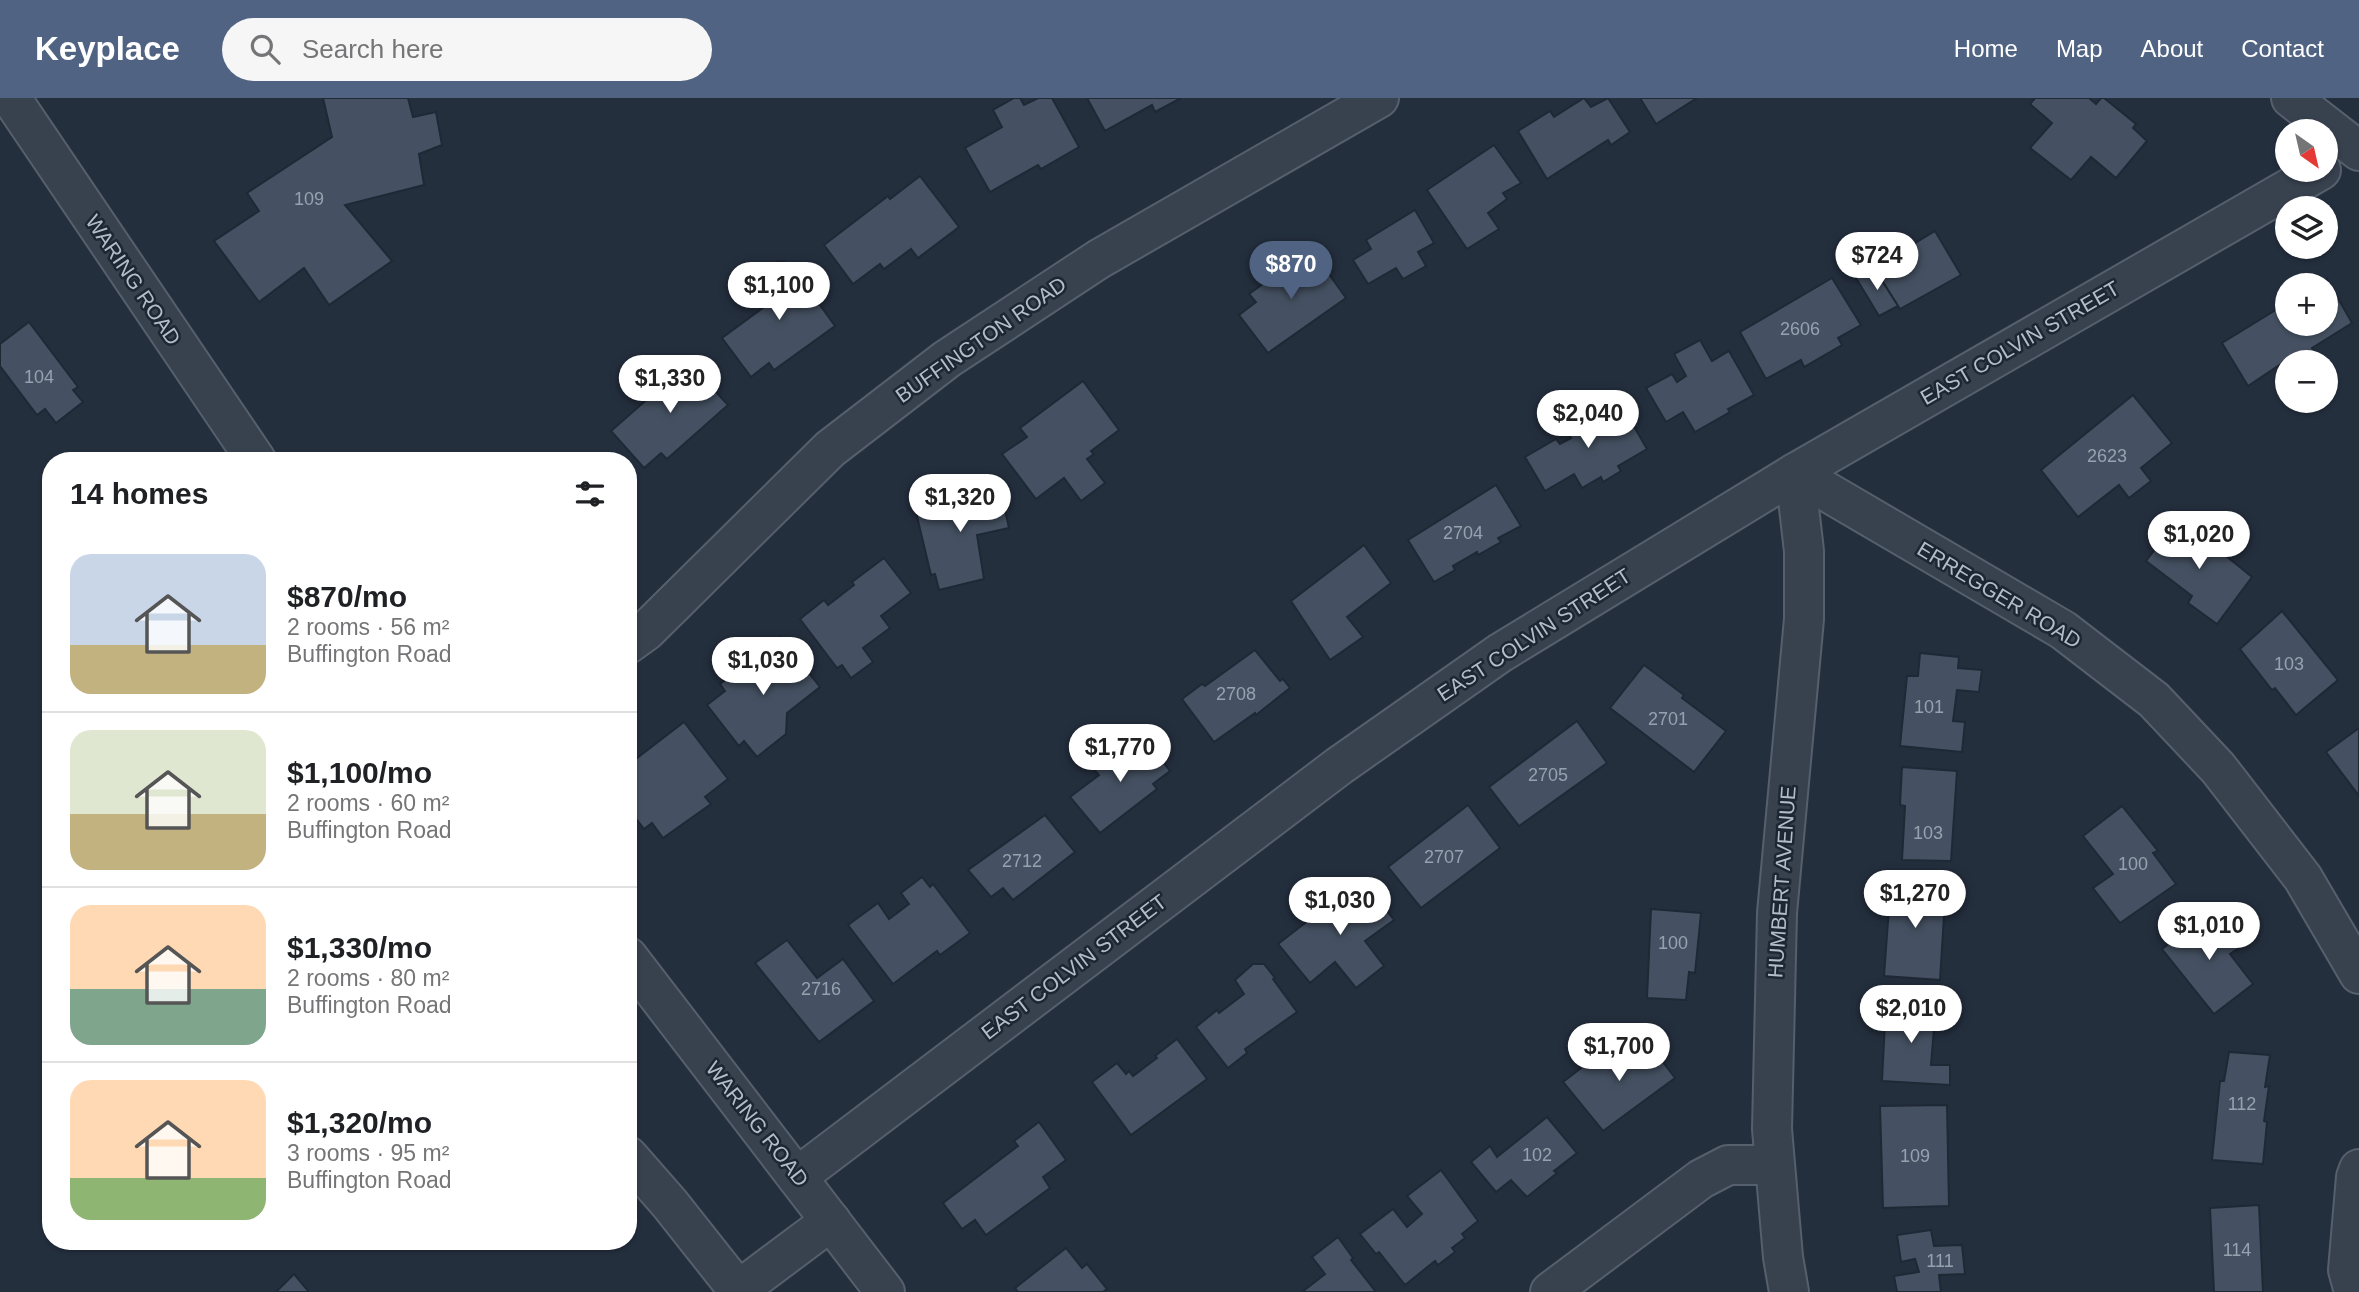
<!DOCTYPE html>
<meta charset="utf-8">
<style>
body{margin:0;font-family:Helvetica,sans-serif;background:#f6f6f6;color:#202124;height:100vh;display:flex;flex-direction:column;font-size:26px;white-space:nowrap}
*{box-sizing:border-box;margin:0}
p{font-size:23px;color:#757577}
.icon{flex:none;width:38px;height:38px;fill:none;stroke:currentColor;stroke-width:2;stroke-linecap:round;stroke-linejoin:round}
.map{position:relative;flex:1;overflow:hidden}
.drawer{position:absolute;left:42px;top:354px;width:595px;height:798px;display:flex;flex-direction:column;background:#fff;border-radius:28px;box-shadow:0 2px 5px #0004}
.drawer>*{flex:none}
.needle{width:46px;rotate:146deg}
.tools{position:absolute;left:2275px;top:21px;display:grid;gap:14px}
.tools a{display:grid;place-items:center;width:63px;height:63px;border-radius:50%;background:#fff;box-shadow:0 2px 5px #0004;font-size:35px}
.price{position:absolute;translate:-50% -60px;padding:0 16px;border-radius:24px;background:#fff;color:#222;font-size:23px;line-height:46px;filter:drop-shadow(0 2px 4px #0008)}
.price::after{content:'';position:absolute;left:50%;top:42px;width:21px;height:16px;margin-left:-10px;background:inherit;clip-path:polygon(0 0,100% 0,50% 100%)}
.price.selected{background:#506383;color:#fff}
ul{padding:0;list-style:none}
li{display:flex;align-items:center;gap:21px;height:175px;padding:0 28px}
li+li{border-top:2px solid #e0e0e0}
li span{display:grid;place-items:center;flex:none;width:196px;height:140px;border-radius:21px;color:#555}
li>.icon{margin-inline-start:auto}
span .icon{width:84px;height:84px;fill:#fffc;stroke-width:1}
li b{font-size:30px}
h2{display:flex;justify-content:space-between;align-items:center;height:84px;padding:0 28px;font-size:30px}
header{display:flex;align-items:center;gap:42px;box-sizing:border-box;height:98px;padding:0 35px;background:#506383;color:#fff}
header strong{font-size:33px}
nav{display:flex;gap:38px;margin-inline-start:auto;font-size:24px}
.search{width:490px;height:63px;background:#f6f6f6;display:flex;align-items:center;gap:18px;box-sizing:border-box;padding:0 24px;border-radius:38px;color:#757577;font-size:26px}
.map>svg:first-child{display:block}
.building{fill:#455162;stroke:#1f2835;stroke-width:2}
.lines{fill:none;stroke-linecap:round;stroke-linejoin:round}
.minor-casing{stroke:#565f6c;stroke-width:42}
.minor{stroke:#38414e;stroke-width:38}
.labels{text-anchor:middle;stroke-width:5;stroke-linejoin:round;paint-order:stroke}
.number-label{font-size:18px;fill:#98a1af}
.street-label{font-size:21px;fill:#b4bcc9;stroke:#1d2633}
</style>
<header>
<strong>Keyplace</strong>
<div class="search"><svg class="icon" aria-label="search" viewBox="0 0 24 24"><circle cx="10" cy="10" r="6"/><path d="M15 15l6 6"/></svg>Search here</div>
<nav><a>Home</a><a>Map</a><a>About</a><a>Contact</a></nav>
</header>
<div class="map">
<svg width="2359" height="1194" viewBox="0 0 2359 1194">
<rect width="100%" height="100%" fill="#242f3e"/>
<g class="building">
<path d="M323 0H408L413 19 436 14 442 47 419 56 424 87 345 107 392 163 329 207 304 170 259 204 214 143 259 113 247 95 332 39Z"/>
<path d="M1014 0H1020L1024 7 1038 0H1052L1079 49 1041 71 1038 67 990 94 965 50 1002 29 993 12Z"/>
<path d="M1087 0H1181L1155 14 1152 7 1105 33Z"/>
<path d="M1584 0 1591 9 1608 0 1630 34 1611 47 1608 42 1547 81 1518 33 1550 13 1554 19Z"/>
<path d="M1640 0H1697L1656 26Z"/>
<path d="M2035 0H2089L2096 6 2101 0H2104L2136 26 2133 30 2147 43 2116 80 2091 59 2071 82 2030 50 2052 25 2030 6Z"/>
<path d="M1494 47 1521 85 1503 95 1507 101 1488 115 1499 131 1467 151 1427 92Z"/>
<path d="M920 78 959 129 918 160 911 151 884 171 880 166 853 186 824 147 888 98 890 101Z"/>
<path d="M1415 112 1434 145 1418 154 1426 168 1403 181 1396 170 1368 186 1353 162 1371 151 1366 142Z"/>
<path d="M1935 133 1961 177 1900 211 1874 170Z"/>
<path d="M1311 151 1346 200 1268 255 1239 217 1256 204 1249 196Z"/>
<path d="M777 163H784L791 174 794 171 835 228 774 272 769 265 751 279 722 240 768 206 763 199 766 198 757 186 759 176Z"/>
<path d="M1874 170 1898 208 1879 218 1856 180Z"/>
<path d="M1832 180 1861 227 1838 240 1842 247 1804 269 1801 262 1766 281 1740 234Z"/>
<path d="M2327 181 2352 225 2312 250 2320 264H2287V270L2284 264 2248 288 2222 245 2287 205V226H2326V187H2318Z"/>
<path d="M29 224 78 289 73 292 83 304 56 325 45 311 37 317 0 268V246Z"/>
<path d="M1700 242 1712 263 1729 253 1754 297 1728 311 1730 314 1695 334 1683 314 1666 324 1646 290 1672 276 1677 284 1686 278 1674 256Z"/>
<path d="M685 260 728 307 667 361 661 355 644 370 611 333 651 298 647 293Z"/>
<path d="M1083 283 1119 332 1091 353 1094 356 1087 361 1105 385 1081 403 1064 380 1036 401 1002 356 1027 339 1020 330Z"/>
<path d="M2133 297 2172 345 2141 370 2151 383 2129 400 2119 387 2078 419 2041 372Z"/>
<path d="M1622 308 1647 351 1618 368 1621 373 1603 384 1601 379 1582 390 1574 376 1545 393 1525 359 1556 341 1560 346 1571 340 1563 326 1587 310 1595 324Z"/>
<path d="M999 386 1009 430 977 437 984 481 939 492 935 476 931 477 915 410Z"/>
<path d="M1496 387 1521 428 1498 440 1501 444 1478 457 1477 454 1453 468 1455 472 1434 484 1408 442Z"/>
<path d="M2179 420 2252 479 2217 526 2188 505 2192 498 2146 463Z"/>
<path d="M1364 447 1391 485 1347 519 1363 539 1330 562 1291 503Z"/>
<path d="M884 460 911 495 881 518 890 530 863 550 873 564 851 580 842 567 837 570 800 521 824 502 828 507 854 487 852 484Z"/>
<path d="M2282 513 2338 582 2296 617 2275 590 2272 592 2240 551Z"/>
<path d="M780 539 820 589 787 615 786 636 757 659 744 643 739 648 707 607 725 593 720 586Z"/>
<path d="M1255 552 1280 583 1283 581 1290 590 1256 617 1255 615 1214 644 1182 601 1202 586 1205 588Z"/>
<path d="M1920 555 1959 559 1958 570 1982 572 1979 594 1957 592 1953 623 1965 624 1962 654 1900 648 1907 578H1918Z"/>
<path d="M1644 567 1684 597 1682 600 1726 633 1694 674 1610 610Z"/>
<path d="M1577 623 1607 665 1519 728 1489 689Z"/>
<path d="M684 624 728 681 705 699 711 706 663 740 652 725 644 731 628 710V676L631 674 628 667Z"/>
<path d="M2359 630V698L2326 654Z"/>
<path d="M1143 638 1170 673 1153 686 1157 691 1100 735 1070 699 1099 677 1089 666 1107 652 1116 663 1127 654 1126 651Z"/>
<path d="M1902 669 1957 673 1951 763 1902 762 1905 708 1900 707Z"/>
<path d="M1468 707 1500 750 1421 810 1388 769Z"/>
<path d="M2122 708 2158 753 2153 755 2176 786 2120 825 2093 790 2113 776 2083 738Z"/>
<path d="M1045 717 1075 754 1013 802 1003 790 991 799 968 772Z"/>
<path d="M922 779 930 789 933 786 970 835 940 857 937 853 893 886 848 827 878 805 889 821 909 806 901 795Z"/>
<path d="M1362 781 1394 822 1365 843 1384 868 1356 890 1335 864 1310 885 1278 846Z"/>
<path d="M1891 782 1946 786 1940 882 1884 878Z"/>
<path d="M1651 811 1701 815 1695 875 1689 874 1686 902 1647 900Z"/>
<path d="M2211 813 2239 850 2230 856 2253 886 2214 916 2162 851Z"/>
<path d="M787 842 817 880 843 861 874 903 819 944 755 865Z"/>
<path d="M1253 866H1264L1275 880 1273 881 1297 914 1245 951 1247 955 1228 970 1196 929 1217 912 1219 915 1244 896 1235 882Z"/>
<path d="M1886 904 1936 906 1931 967H1950V987L1882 983Z"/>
<path d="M1643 938 1675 980 1603 1033 1563 984 1585 967 1587 970 1603 959 1607 964Z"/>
<path d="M1177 941 1207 981 1131 1037 1092 984 1117 965 1126 976 1129 973 1133 978 1157 960 1155 958Z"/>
<path d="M2229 954 2270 957 2265 989 2269 988 2264 1023 2267 1024 2263 1066 2212 1062 2220 983H2224Z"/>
<path d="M1947 1007 1949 1108 1883 1110 1880 1008Z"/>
<path d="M1547 1019 1577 1055 1554 1073 1557 1075 1527 1099 1511 1082 1496 1094 1471 1064 1490 1048 1497 1059Z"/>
<path d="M1039 1024 1066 1062 1043 1079 1050 1090 986 1137 975 1122 962 1131 943 1105 1018 1048 1014 1043Z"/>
<path d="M1441 1072 1478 1123 1462 1136 1465 1140 1452 1150 1455 1154 1438 1167 1435 1163 1405 1187 1379 1154 1376 1156 1360 1136 1393 1111 1407 1129 1422 1116 1407 1098Z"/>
<path d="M2259 1107 2263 1194H2214L2210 1110Z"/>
<path d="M1931 1132 1934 1148 1962 1147 1965 1176 1939 1177 1941 1194H1897L1894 1178 1919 1174 1915 1161 1901 1164 1897 1137Z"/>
<path d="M1338 1139 1353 1160 1351 1162 1376 1194H1302L1325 1176 1312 1159Z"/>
<path d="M1066 1150 1082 1170 1087 1166 1107 1191 1103 1194H1018L1015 1190Z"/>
<path d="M294 1176 309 1194H276Z"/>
</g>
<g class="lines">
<defs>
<g id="minor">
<path d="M11 0 256 362"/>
<path d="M2291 0 2359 53"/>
<path d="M1795 375 2063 532 2154 602 2218 670 2303 780 2359 876"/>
<path d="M628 546 646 533 830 351 947 261 1099 161 1379 0"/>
<path d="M628 859 885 1194"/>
<path d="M628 1058 670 1106 738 1192"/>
<path d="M797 1079 1339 668 1500 555 1795 375 2321 72"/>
<path d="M736 1194 831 1123"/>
<path d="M1550 1194 1701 1081 1728 1067H1773"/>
<path d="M1789 1194 1783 1159 1772 1031 1777 815 1804 521V453L1795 375"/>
<path d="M2354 1194 2348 1172 2356 1079 2359 1071"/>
</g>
</defs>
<use href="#minor" class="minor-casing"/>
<use href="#minor" class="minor"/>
</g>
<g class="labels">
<g class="number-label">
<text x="309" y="107">109</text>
<text x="1800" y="237">2606</text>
<text x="39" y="285">104</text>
<text x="2107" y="364">2623</text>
<text x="1463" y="441">2704</text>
<text x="2289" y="572">103</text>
<text x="1236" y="602">2708</text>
<text x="1929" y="615">101</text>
<text x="1668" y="627">2701</text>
<text x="1548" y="683">2705</text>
<text x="1928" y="741">103</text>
<text x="1444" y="765">2707</text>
<text x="1022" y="769">2712</text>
<text x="2133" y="772">100</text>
<text x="1673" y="851">100</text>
<text x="821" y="897">2716</text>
<text x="2242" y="1012">112</text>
<text x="1537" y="1063">102</text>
<text x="1915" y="1064">109</text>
<text x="2237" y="1158">114</text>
<text x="1940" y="1169">111</text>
</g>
<g class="street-label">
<text transform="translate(133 182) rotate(56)" y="7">WARING ROAD</text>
<text transform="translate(981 242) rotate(-35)" y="7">BUFFINGTON ROAD</text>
<text transform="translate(2020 245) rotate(-30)" y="7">EAST COLVIN STREET</text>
<text transform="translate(1999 497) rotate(31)" y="7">ERREGGER ROAD</text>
<text transform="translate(1534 537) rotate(-33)" y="7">EAST COLVIN STREET</text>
<text transform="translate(1782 784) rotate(-86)" y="7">HUMBERT AVENUE</text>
<text transform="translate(1074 869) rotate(-37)" y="7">EAST COLVIN STREET</text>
<text transform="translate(757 1026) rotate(52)" y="7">WARING ROAD</text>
</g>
</g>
</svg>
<div class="tools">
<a><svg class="needle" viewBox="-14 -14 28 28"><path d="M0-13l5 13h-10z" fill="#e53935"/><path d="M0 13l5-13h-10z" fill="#757577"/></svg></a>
<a><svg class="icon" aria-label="layers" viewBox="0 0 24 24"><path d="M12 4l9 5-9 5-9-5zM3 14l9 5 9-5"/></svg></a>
<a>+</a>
<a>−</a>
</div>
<b class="price" style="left:1877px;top:194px">$724</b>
<b class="price selected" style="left:1291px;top:203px">$870</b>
<b class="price" style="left:779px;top:224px">$1,100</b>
<b class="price" style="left:670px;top:317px">$1,330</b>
<b class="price" style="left:1588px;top:352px">$2,040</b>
<b class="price" style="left:960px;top:436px">$1,320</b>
<b class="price" style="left:2199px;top:473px">$1,020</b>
<b class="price" style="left:763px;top:599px">$1,030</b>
<b class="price" style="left:1120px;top:686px">$1,770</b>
<b class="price" style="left:1915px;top:832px">$1,270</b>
<b class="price" style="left:1340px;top:839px">$1,030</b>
<b class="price" style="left:2209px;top:864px">$1,010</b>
<b class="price" style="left:1911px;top:947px">$2,010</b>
<b class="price" style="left:1619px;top:985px">$1,700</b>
<section class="drawer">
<h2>14 homes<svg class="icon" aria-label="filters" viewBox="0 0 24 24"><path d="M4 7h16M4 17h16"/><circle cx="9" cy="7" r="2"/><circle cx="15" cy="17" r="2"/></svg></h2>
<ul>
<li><span style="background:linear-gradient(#c9d6e8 65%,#c2b280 0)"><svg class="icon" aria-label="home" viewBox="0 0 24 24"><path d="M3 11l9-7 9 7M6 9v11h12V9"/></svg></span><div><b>$870/mo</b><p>2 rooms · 56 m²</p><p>Buffington Road</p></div></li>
<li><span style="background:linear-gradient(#dfe7d0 60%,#c2b280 0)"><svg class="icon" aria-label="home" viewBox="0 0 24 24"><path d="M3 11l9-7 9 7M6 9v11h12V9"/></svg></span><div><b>$1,100/mo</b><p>2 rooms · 60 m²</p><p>Buffington Road</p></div></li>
<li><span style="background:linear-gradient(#ffd9b3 60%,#7fa58c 0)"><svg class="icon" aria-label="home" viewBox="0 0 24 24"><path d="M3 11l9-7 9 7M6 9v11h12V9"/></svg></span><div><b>$1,330/mo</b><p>2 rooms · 80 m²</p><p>Buffington Road</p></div></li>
<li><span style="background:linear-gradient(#ffd9b3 70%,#8fb573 0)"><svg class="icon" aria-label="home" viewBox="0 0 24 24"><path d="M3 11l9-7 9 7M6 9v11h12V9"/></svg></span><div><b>$1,320/mo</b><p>3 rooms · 95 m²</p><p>Buffington Road</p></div></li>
</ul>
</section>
</div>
